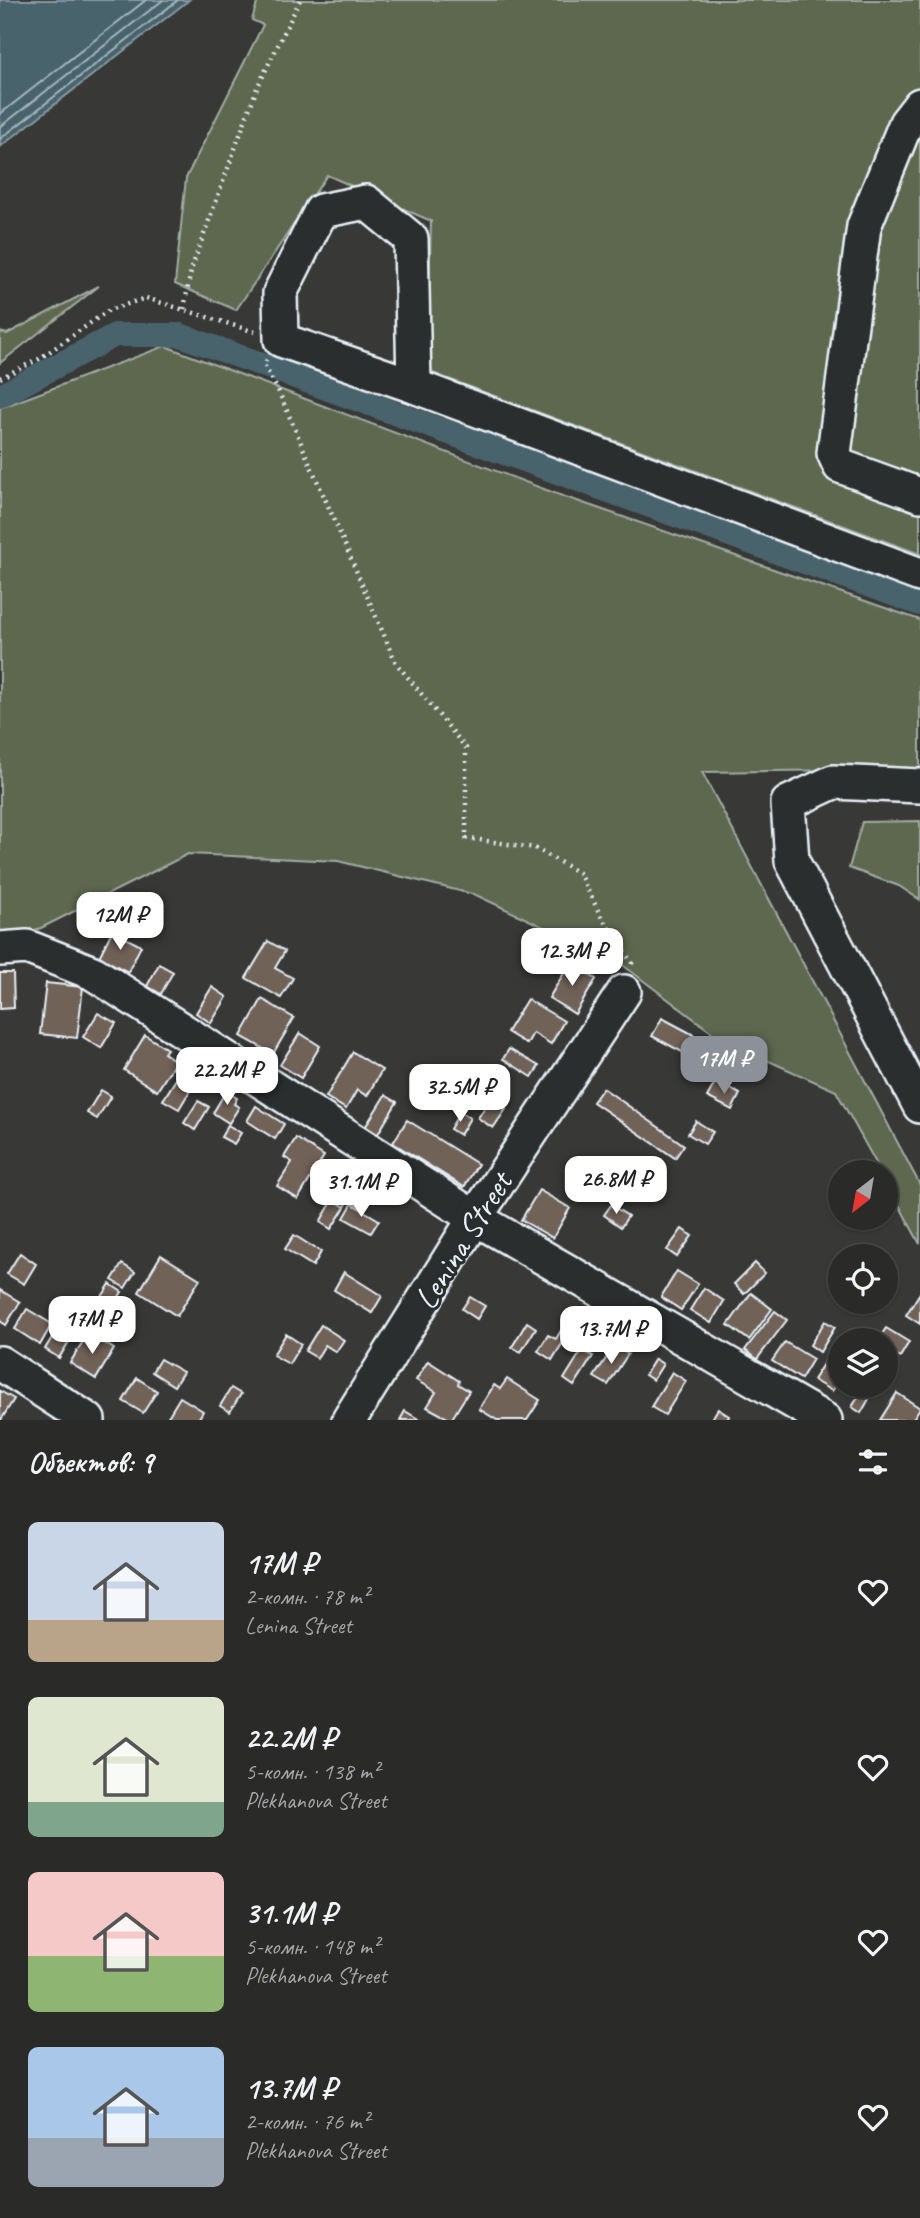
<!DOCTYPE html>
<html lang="ru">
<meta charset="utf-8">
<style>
body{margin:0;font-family:Caveat,sans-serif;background:#323230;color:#f1f3f6;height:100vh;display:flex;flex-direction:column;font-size:26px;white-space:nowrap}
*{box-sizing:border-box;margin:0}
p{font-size:23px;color:#a5a7a8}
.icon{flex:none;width:38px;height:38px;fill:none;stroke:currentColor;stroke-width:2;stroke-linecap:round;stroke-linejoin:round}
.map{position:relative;height:1420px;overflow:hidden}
.drawer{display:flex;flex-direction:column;background:#2a2a28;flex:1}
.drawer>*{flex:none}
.needle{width:46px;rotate:211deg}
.fabs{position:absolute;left:828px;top:1160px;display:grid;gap:14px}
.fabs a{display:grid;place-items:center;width:70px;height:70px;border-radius:50%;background:#2a2a28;box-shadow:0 2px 5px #0004,0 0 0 2px #464645;font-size:35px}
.price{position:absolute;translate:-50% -60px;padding:0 16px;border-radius:14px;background:#fff;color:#222;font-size:23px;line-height:46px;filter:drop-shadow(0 2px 4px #0008)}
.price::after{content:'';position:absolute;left:50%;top:42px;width:21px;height:16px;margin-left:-10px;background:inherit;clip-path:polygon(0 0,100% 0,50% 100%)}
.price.current{background:#8c9099;color:#fff}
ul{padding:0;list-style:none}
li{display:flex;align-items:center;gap:21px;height:175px;padding:0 28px}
li span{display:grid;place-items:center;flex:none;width:196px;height:140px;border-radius:10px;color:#555}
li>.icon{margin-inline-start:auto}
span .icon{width:84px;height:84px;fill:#fffc;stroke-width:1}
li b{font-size:30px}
h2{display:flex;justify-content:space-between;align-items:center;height:84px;padding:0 28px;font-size:30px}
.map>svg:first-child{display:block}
.green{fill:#5d684f;stroke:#a2aca4;stroke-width:2}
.water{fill:#48636c;stroke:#889ca4;stroke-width:2}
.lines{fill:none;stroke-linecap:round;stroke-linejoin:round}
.shore{stroke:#a8b8c0;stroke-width:2}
.canal{stroke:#48636c;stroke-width:24}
.building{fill:#716258;stroke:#e8f1f8;stroke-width:2}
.minor-casing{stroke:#e8f1f8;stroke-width:38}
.path{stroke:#e8f1f8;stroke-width:4.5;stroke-dasharray:2 5;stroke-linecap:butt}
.minor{stroke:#2a2d2e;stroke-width:33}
.labels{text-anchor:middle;stroke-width:6;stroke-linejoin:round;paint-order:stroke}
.street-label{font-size:33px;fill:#e8f1f8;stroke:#2a2d2e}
</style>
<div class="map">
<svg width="920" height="1420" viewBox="0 0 920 1420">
<rect width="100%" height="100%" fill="#383836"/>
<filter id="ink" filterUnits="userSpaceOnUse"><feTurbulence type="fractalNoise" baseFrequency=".0143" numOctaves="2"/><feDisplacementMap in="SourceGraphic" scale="14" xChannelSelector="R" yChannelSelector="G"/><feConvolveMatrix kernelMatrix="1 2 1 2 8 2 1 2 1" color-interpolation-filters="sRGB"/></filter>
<g filter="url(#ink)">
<g class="green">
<path d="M258 0H920V554L427 371 431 221 327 175 236 310 175 284 186 178 263 25 252 20Z"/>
<path d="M99 286 0 363V332L7 334Z"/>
<path d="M165 346 557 494 920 620V769L702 772 920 1185V1244L886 1181V1172H881L836 1091 722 1040 620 963 476 895 338 861 188 854 41 928 0 941V408Z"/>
<path d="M920 821V900L899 886 849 868 862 822Z"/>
</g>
<path class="water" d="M0 0H189L0 147Z"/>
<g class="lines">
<g class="shore">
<path d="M0 114 146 0"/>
<path d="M0 127 163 0"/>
<path d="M0 139 178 0"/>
</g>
<path class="canal" d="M0 396 115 335H180L920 604"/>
</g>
<g class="building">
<path d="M112 931 141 946 128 972 99 957Z"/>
<path d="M268 941 285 951 275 968 293 978 281 998 246 978Z"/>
<path d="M570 963 596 979 575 1014 549 998Z"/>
<path d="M159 964 173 972 161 994 147 986Z"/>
<path d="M0 973H13L14 1008 0 1009Z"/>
<path d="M46 983 83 987 77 1038 40 1034Z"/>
<path d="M212 987 227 997 211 1023 196 1013Z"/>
<path d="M262 999 294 1018 273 1054 241 1036Z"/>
<path d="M527 999 564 1021 551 1044 533 1033 527 1044 507 1032Z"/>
<path d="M98 1013 116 1023 101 1048 83 1037Z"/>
<path d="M662 1018 694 1035 684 1053 652 1036Z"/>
<path d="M300 1033 320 1046 301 1078 280 1065Z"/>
<path d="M145 1035 167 1049 164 1053 176 1061 157 1091 124 1070Z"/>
<path d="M509 1049 539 1066 532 1077 503 1059Z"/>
<path d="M353 1052 382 1070 367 1096 357 1090 346 1109 326 1097Z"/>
<path d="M186 1063 201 1072 179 1109 163 1100Z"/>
<path d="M716 1081 740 1094 732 1110 707 1097Z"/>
<path d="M603 1088 684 1145 675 1158 593 1102Z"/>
<path d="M101 1090 111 1096 97 1119 87 1113Z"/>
<path d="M226 1091 237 1098 234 1104 239 1107 229 1123 213 1113Z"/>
<path d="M385 1095 397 1102 376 1137 364 1129Z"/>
<path d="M490 1099 506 1109 493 1128 478 1118Z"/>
<path d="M198 1101 209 1107 195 1130 184 1123Z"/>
<path d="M256 1106 284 1124 275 1139 247 1121Z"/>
<path d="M460 1112 470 1118 460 1135 450 1129Z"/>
<path d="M407 1120 478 1164 464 1187 393 1143Z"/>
<path d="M696 1121 713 1132 705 1144 688 1134Z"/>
<path d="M228 1125 241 1133 234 1144 221 1137Z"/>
<path d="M296 1138 324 1156 298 1199 277 1186 292 1162 284 1157Z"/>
<path d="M336 1164 373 1187 360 1207 349 1200 345 1207 319 1191Z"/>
<path d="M539 1190 570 1208 553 1238 521 1220Z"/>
<path d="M333 1200 345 1207 331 1229 320 1222Z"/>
<path d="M352 1204 379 1220 371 1233 344 1218Z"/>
<path d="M611 1205 628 1216 621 1227 604 1215Z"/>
<path d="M682 1229 692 1236 677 1257 667 1250Z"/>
<path d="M294 1235 321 1252 313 1266 285 1249Z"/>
<path d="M20 1253 36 1264 24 1284 7 1274Z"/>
<path d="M161 1255 200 1279 177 1316 139 1292Z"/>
<path d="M755 1263 765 1273 744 1294 734 1284Z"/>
<path d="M122 1264 135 1272 125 1288 112 1280Z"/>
<path d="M677 1271 698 1284 681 1310 661 1297Z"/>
<path d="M344 1272 382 1296 372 1313 334 1290Z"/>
<path d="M110 1284 122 1292 102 1324 90 1316Z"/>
<path d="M704 1288 724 1301 711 1323 690 1310Z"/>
<path d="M0 1290 20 1302 6 1325 0 1321Z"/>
<path d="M751 1293 772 1309 749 1340 728 1325Z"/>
<path d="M920 1293V1324L906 1315Z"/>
<path d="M470 1297 485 1306 477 1319 462 1309Z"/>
<path d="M27 1309 52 1324 40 1345 15 1329Z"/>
<path d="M775 1311 787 1320 757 1359 745 1350Z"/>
<path d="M67 1313 81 1322 59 1358 45 1349Z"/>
<path d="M570 1315 588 1325 572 1351 562 1344 552 1360 538 1351 548 1335 556 1339Z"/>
<path d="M825 1321 835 1327 820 1352 810 1345Z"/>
<path d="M527 1322 536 1328 521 1352 512 1347Z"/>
<path d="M321 1325 344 1340 336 1352 325 1345 317 1358 305 1351Z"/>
<path d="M886 1328 909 1342 900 1357 886 1348V1340H878Z"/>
<path d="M88 1333 114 1349 96 1379 70 1363Z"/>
<path d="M286 1334 301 1344 289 1364 273 1355Z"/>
<path d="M785 1342 813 1359 801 1379 772 1361Z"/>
<path d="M614 1346 628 1354 608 1385 594 1377Z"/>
<path d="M582 1350 593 1356 574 1386 564 1379Z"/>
<path d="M830 1353 840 1359V1379L832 1391 813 1380Z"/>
<path d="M160 1359 183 1372 174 1386 152 1372Z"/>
<path d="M655 1359 663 1364 653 1380 645 1375Z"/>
<path d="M428 1361 459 1381 458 1384 469 1391 451 1420 427 1407 436 1392 416 1380Z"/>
<path d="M672 1372 686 1381 665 1415 651 1407Z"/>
<path d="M137 1378 157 1391 143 1413 123 1401Z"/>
<path d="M507 1379 540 1400 527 1420H497L479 1409 494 1385 500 1389Z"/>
<path d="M231 1388 241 1394 230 1412 220 1406Z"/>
<path d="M0 1391 14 1399 1 1420 0 1419Z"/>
<path d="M897 1393 920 1408 912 1420H880Z"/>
<path d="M860 1394 869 1399 861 1413 852 1407Z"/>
<path d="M180 1397 203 1411 198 1420H166Z"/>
<path d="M718 1409 729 1416 727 1420H711Z"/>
<path d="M405 1411 420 1420H400Z"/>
</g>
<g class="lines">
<defs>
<g id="minor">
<path d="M920 105 906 123 864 226 834 453 840 466 920 495"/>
<path d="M414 386 411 239 366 202 321 211 280 293 281 340 414 386 920 575"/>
<path d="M920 786 833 782 788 803 792 861 920 1106"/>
<path d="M0 949 27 947 93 973 475 1218 825 1420"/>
<path d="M0 1363 88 1420"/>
<path d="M349 1420 475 1218 624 992"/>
</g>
</defs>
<use href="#minor" class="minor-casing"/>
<g class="path">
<path d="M184 309 191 270 257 88 300 0"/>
<path d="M267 360 264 365 278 390 396 663 466 748V838L535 848 579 873 602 918 632 963 630 967"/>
<path d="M0 378 39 359 109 310 146 298 255 332"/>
</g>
<use href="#minor" class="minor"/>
</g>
</g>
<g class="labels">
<g class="street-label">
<text transform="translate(462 1240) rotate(-58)" y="12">Lenina Street</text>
</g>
</g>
</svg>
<div class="fabs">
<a><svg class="needle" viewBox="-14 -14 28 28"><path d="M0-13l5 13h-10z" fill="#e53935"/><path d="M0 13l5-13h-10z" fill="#a5a7a8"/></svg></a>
<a><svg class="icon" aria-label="locate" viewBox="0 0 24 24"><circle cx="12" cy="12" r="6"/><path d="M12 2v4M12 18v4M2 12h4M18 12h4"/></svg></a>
<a><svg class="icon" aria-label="layers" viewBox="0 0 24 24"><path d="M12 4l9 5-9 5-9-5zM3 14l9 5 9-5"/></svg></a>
</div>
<b class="price" style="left:120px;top:952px">12M ₽</b>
<b class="price" style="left:572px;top:988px">12.3M ₽</b>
<b class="price current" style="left:724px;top:1096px">17M ₽</b>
<b class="price" style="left:227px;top:1107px">22.2M ₽</b>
<b class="price" style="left:460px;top:1124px">32.5M ₽</b>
<b class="price" style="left:616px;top:1216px">26.8M ₽</b>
<b class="price" style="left:361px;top:1219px">31.1M ₽</b>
<b class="price" style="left:92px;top:1356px">17M ₽</b>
<b class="price" style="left:611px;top:1366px">13.7M ₽</b>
</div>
<section class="drawer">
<h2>Объектов: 9<svg class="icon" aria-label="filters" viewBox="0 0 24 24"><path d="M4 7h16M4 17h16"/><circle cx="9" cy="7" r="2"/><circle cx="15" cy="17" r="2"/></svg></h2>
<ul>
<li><span style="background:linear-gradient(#c9d6e8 70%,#b9a48a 0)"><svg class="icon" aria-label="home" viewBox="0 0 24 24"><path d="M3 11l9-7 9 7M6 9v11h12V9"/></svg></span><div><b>17M ₽</b><p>2-комн. · 78 m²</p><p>Lenina Street</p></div><svg class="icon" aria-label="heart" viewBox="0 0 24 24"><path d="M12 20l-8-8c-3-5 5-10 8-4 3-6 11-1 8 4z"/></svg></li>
<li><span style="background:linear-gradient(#dfe7d0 75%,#7fa58c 0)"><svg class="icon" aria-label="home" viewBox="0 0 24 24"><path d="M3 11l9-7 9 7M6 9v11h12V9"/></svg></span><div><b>22.2M ₽</b><p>5-комн. · 138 m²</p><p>Plekhanova Street</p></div><svg class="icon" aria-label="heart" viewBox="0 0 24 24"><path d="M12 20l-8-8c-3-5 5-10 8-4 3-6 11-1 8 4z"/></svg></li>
<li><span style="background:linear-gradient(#f6c9c9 60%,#8fb573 0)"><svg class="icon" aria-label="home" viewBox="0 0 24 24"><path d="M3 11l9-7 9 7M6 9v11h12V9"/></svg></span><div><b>31.1M ₽</b><p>5-комн. · 148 m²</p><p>Plekhanova Street</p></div><svg class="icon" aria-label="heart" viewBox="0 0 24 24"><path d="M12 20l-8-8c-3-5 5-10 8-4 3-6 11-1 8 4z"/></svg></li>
<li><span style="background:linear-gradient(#a9c7e8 65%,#9aa5b1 0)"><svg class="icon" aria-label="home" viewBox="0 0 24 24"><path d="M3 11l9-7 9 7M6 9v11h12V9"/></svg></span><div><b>13.7M ₽</b><p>2-комн. · 76 m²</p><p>Plekhanova Street</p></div><svg class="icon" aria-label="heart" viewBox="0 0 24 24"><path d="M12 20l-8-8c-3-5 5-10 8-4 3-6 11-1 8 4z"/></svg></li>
</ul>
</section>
